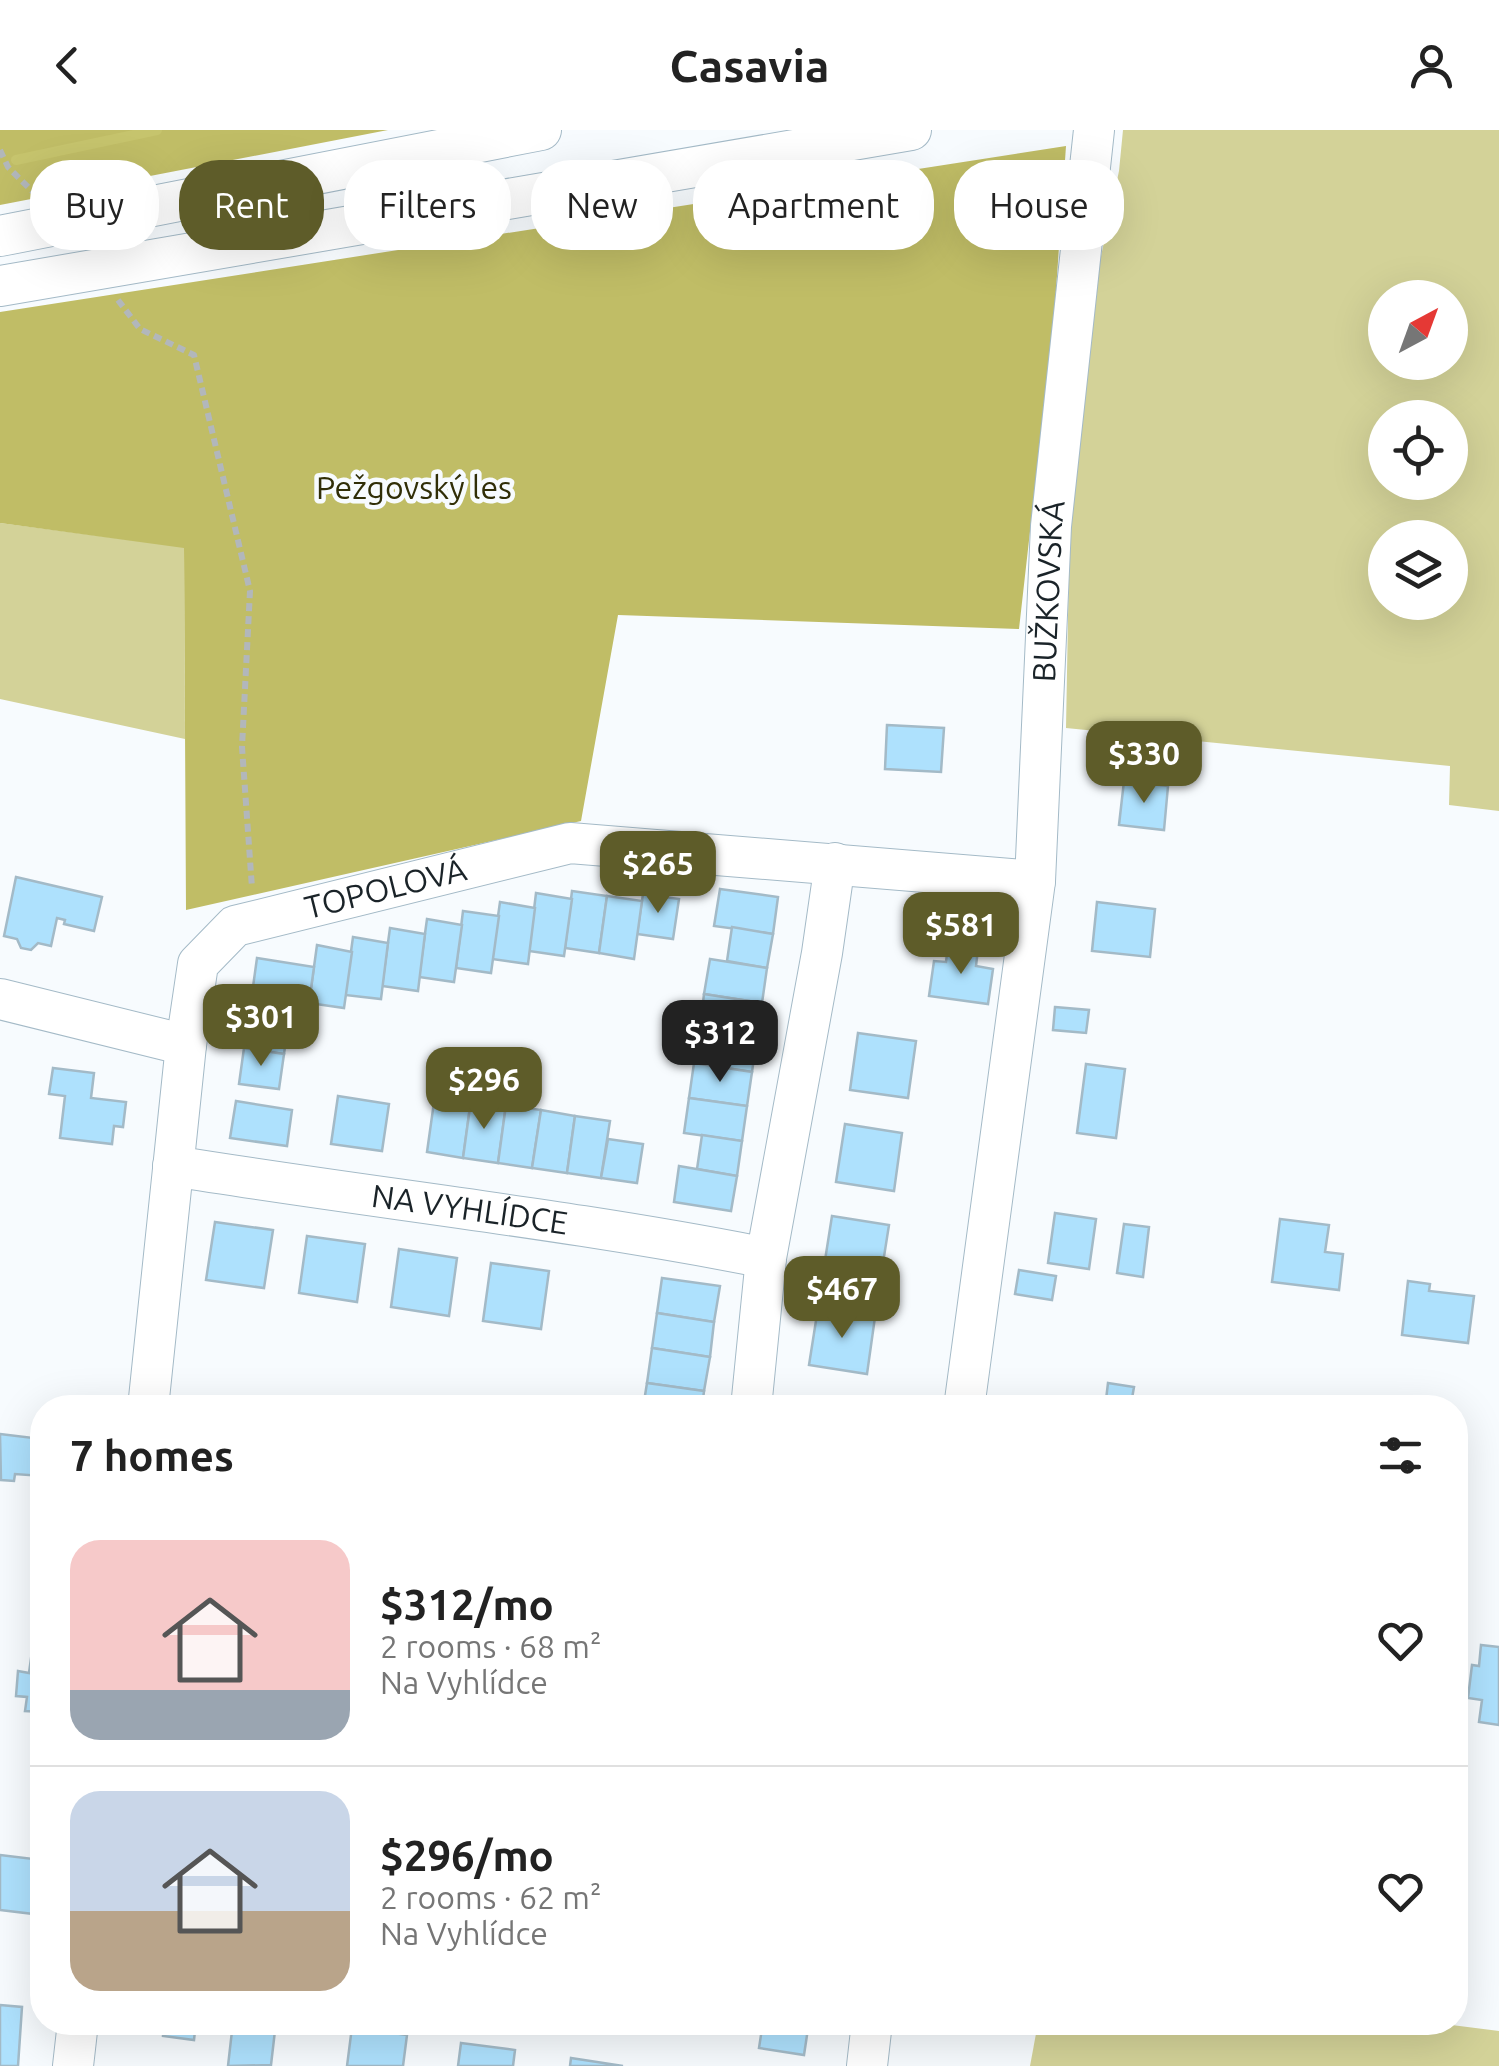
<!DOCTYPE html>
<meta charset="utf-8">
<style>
body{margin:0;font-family:Ubuntu,sans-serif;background:#f6f6f6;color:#222;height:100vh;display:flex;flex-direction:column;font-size:38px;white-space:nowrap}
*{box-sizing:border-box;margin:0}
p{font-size:32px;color:#767676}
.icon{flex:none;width:55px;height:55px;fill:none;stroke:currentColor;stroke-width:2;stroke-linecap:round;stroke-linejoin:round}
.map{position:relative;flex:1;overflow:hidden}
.panel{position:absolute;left:30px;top:1265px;width:1438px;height:640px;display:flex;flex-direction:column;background:#fff;border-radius:40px;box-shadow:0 10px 40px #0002}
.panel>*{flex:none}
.hud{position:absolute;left:30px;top:30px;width:1440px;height:90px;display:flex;gap:20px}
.needle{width:65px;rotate:41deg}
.controls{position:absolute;left:1368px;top:150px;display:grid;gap:20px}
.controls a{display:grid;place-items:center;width:100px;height:100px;border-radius:50%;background:#fff;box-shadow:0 10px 40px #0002;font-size:50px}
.price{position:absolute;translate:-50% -85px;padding:0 22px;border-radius:20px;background:#5e5c29;color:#fff;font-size:32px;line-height:65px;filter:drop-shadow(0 2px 5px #0008)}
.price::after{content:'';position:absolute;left:50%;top:60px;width:30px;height:22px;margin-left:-15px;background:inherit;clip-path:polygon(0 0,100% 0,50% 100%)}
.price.current{background:#222;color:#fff}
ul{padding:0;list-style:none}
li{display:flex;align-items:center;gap:30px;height:250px;padding:0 40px}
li+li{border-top:2px solid #e0e0e0}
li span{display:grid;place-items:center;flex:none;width:280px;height:200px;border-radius:30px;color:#555}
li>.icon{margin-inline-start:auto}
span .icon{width:120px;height:120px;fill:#fffc;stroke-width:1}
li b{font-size:42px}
h2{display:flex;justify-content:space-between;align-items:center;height:120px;padding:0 40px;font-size:42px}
.chip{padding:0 35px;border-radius:40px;background:#fff;box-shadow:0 10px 40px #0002;font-size:35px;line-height:90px}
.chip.current{background:#5e5c29;color:#fff}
header{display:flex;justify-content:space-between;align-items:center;height:130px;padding:0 40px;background:#fff;font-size:45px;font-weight:600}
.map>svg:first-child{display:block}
.green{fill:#d3d298;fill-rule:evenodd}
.forest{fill:#c0bd66}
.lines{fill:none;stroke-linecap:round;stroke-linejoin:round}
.stream{stroke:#c6c46d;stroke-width:10}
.building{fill:#aee1fd;stroke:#a3bac7;stroke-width:2.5}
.street-casing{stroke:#a4bac7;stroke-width:42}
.path{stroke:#b2b7bb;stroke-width:6;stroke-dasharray:8 5;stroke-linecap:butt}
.street{stroke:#fff;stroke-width:40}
.labels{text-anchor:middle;stroke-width:9;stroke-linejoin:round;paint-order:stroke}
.park-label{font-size:32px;fill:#302e07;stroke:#f7fbfe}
.street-label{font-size:32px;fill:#1a2328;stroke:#f7fbfe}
</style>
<header><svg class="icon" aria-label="back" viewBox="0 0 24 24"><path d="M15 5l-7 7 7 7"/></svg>Casavia<svg class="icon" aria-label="person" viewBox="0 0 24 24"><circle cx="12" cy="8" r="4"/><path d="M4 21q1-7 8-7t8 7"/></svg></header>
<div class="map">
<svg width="1499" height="1936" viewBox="0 0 1499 1936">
<rect width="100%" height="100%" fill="#f7fbfe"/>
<g class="green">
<path d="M1123 0H1499V681L1449 675 1450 636 1066 598 1071 320 1085 202 1119 41ZM1385 168H1450V232H1385ZM1385 288H1450V352H1385ZM1385 408H1450V472H1385Z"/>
<path d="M0 393 184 417 185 609 0 569Z"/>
<path d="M1428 1892 1499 1901V1936H1030L1038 1893Z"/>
</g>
<g class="forest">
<path d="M0 0H388L0 75Z"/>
<path d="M1066 16 1054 189 1019 499 618 485 581 691 186 780 184 418 0 393V182Z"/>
</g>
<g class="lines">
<path class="stream" d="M16 30 157 0"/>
</g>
<g class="building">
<path d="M887 595 944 598 941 642 885 639Z"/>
<path d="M1094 620 1115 622 1112 647 1091 645Z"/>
<path d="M1124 651 1168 656 1164 700 1119 695Z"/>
<path d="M16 747 102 767 94 801 64 794 65 790 57 788 51 816 38 813 31 820 21 818 17 809 4 806Z"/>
<path d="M720 759 778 767 773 804 714 796Z"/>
<path d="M572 761 607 766 599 823 565 818Z"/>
<path d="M536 763 572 769 564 826 529 821Z"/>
<path d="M643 764 679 769 673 809 637 804Z"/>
<path d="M607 766 642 771 634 829 599 823Z"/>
<path d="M500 772 535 778 528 834 492 829Z"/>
<path d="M1097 772 1155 779 1150 827 1092 821Z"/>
<path d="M463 781 499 786 491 843 456 838Z"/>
<path d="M427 789 462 795 454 852 419 847Z"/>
<path d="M732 797 773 804 767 838 727 831Z"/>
<path d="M390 798 425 804 418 861 382 856Z"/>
<path d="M353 807 388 813 381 869 345 865Z"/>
<path d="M317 815 352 822 344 878 309 873Z"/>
<path d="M948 815 978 819 976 836 993 839 988 874 929 866 934 831 946 832Z"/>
<path d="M257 828 314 837 309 873 252 864Z"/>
<path d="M710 829 767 838 762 873 704 864Z"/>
<path d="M704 864 762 873 757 907 700 898Z"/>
<path d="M1055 877 1089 880 1086 903 1053 900Z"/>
<path d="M249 883 289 888 284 924 244 918Z"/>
<path d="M700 898 757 907 752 942 694 933Z"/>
<path d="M858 903 916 911 908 968 850 960Z"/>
<path d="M244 918 284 924 279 959 239 954Z"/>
<path d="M694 933 752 942 747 976 689 968Z"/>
<path d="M1086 934 1125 939 1116 1008 1077 1003Z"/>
<path d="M53 938 94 943 91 968 126 972 123 997 114 996 112 1014 60 1008 65 966 49 964Z"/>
<path d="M435 965 471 970 463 1028 427 1022Z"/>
<path d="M338 966 389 974 382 1021 331 1014Z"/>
<path d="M689 968 747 976 742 1011 684 1003Z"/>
<path d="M471 970 506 975 498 1033 463 1028Z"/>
<path d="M236 971 292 980 287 1016 230 1008Z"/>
<path d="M506 975 541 980 532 1038 498 1033Z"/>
<path d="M541 980 575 986 567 1043 532 1038Z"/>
<path d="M575 986 610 991 601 1048 567 1043Z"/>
<path d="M845 994 902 1003 894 1061 836 1052Z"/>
<path d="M702 1005 742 1011 737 1046 697 1039Z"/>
<path d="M608 1009 643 1014 637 1053 601 1048Z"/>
<path d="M679 1036 737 1046 731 1081 674 1072Z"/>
<path d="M1055 1083 1096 1089 1089 1139 1048 1133Z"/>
<path d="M832 1086 889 1095 880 1152 823 1143Z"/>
<path d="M1280 1089 1329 1095 1325 1122 1343 1124 1339 1160 1272 1152Z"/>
<path d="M215 1092 273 1100 264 1158 206 1150Z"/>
<path d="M1124 1094 1149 1097 1143 1147 1117 1143Z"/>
<path d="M307 1106 365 1114 357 1172 299 1163Z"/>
<path d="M399 1119 457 1128 449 1186 391 1177Z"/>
<path d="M491 1133 549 1141 541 1199 483 1191Z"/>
<path d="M1019 1140 1056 1146 1052 1170 1015 1164Z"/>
<path d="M662 1148 720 1156 714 1192 657 1183Z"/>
<path d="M1408 1151 1430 1154 1429 1161 1474 1166 1468 1213 1402 1205Z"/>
<path d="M818 1178 875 1187 867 1244 809 1235Z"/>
<path d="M657 1183 714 1192 710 1227 652 1218Z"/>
<path d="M652 1218 710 1227 704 1261 647 1253Z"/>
<path d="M647 1253 704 1261 702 1278H643Z"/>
<path d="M1108 1253 1134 1257 1131 1274 1137 1275 1136 1278H1105Z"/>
<path d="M221 1268 261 1274 260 1278H219Z"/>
<path d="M804 1269 859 1278H803Z"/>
<path d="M0 1304 42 1309V1346L15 1344 14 1351 1 1350Z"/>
<path d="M1481 1515 1499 1517V1595L1479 1592 1482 1570 1468 1568 1472 1535 1479 1536Z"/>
<path d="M32 1521 42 1522V1582L25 1581 27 1567 16 1566 18 1541 29 1543Z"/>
<path d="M0 1725 42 1730V1785L0 1780Z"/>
<path d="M0 1875 22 1877 18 1936H0Z"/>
<path d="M164 1892H196L194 1910 163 1906Z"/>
<path d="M233 1892H276L271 1935 228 1936Z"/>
<path d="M763 1892H809L804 1925 759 1918Z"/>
<path d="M352 1897 407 1905 403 1936H347Z"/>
<path d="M461 1913 515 1920 513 1936H458Z"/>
<path d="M571 1928 623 1936H570Z"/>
</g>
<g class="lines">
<defs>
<g id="street">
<path d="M0 106 541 0"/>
<path d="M0 156 911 0"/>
<path d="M0 869 186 915"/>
<path id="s1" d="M173 1036C370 1068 570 1089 766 1128"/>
<path id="s2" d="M148 1278 186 915 198 834 235 796 570 713 1035 751"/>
<path d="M751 1278 766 1128 822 823 835 733"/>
<path id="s3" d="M964 1278 1035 751 1051 396 1094 0"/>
<path d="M73 1936 78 1892"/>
<path d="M867 1936 872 1892"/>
</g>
</defs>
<use href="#street" class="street-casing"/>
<g class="path">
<path d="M0 20 8 37 33 62"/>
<path d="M118 170 140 199 194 225 250 461 242 617 252 758"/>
</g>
<use href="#street" class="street"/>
</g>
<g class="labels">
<g class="park-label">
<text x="414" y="369">Pežgovský les</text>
</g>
<g class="street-label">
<text dy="11" stroke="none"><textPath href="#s3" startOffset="822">BUŽKOVSKÁ</textPath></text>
<text dy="11" stroke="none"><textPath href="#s2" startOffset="655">TOPOLOVÁ</textPath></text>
<text dy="11" stroke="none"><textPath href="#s1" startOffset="300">NA VYHLÍDCE</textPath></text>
</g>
</g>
</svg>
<div class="controls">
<a><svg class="needle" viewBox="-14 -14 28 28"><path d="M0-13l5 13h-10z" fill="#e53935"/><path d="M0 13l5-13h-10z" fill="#767676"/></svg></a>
<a><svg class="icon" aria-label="locate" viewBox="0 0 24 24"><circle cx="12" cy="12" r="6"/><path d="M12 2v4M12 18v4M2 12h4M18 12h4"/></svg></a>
<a><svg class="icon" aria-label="layers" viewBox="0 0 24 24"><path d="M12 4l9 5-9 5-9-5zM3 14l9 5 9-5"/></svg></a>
</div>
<b class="price" style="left:1144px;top:676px">$330</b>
<b class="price" style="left:658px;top:786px">$265</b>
<b class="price" style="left:961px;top:847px">$581</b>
<b class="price" style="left:261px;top:939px">$301</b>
<b class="price current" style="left:720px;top:955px">$312</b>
<b class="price" style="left:484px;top:1002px">$296</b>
<b class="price" style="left:842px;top:1211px">$467</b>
<div class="hud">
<a class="chip">Buy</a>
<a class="chip current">Rent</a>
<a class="chip">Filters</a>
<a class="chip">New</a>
<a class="chip">Apartment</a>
<a class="chip">House</a>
</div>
<section class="panel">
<h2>7 homes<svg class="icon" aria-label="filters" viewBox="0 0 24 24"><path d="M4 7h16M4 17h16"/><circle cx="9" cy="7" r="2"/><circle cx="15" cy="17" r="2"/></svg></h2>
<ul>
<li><span style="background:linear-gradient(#f6c9c9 75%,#9aa5b1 0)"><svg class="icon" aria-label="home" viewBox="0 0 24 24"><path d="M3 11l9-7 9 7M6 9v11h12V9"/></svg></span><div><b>$312/mo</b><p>2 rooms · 68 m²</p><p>Na Vyhlídce</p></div><svg class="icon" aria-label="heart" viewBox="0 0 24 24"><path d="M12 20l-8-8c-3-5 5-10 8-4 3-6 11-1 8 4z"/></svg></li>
<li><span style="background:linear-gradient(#c9d6e8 60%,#b9a48a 0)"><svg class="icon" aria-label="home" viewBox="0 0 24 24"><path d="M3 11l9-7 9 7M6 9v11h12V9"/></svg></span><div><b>$296/mo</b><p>2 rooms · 62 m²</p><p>Na Vyhlídce</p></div><svg class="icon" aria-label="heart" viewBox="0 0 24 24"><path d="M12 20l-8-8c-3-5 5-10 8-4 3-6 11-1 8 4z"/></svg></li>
</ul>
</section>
</div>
